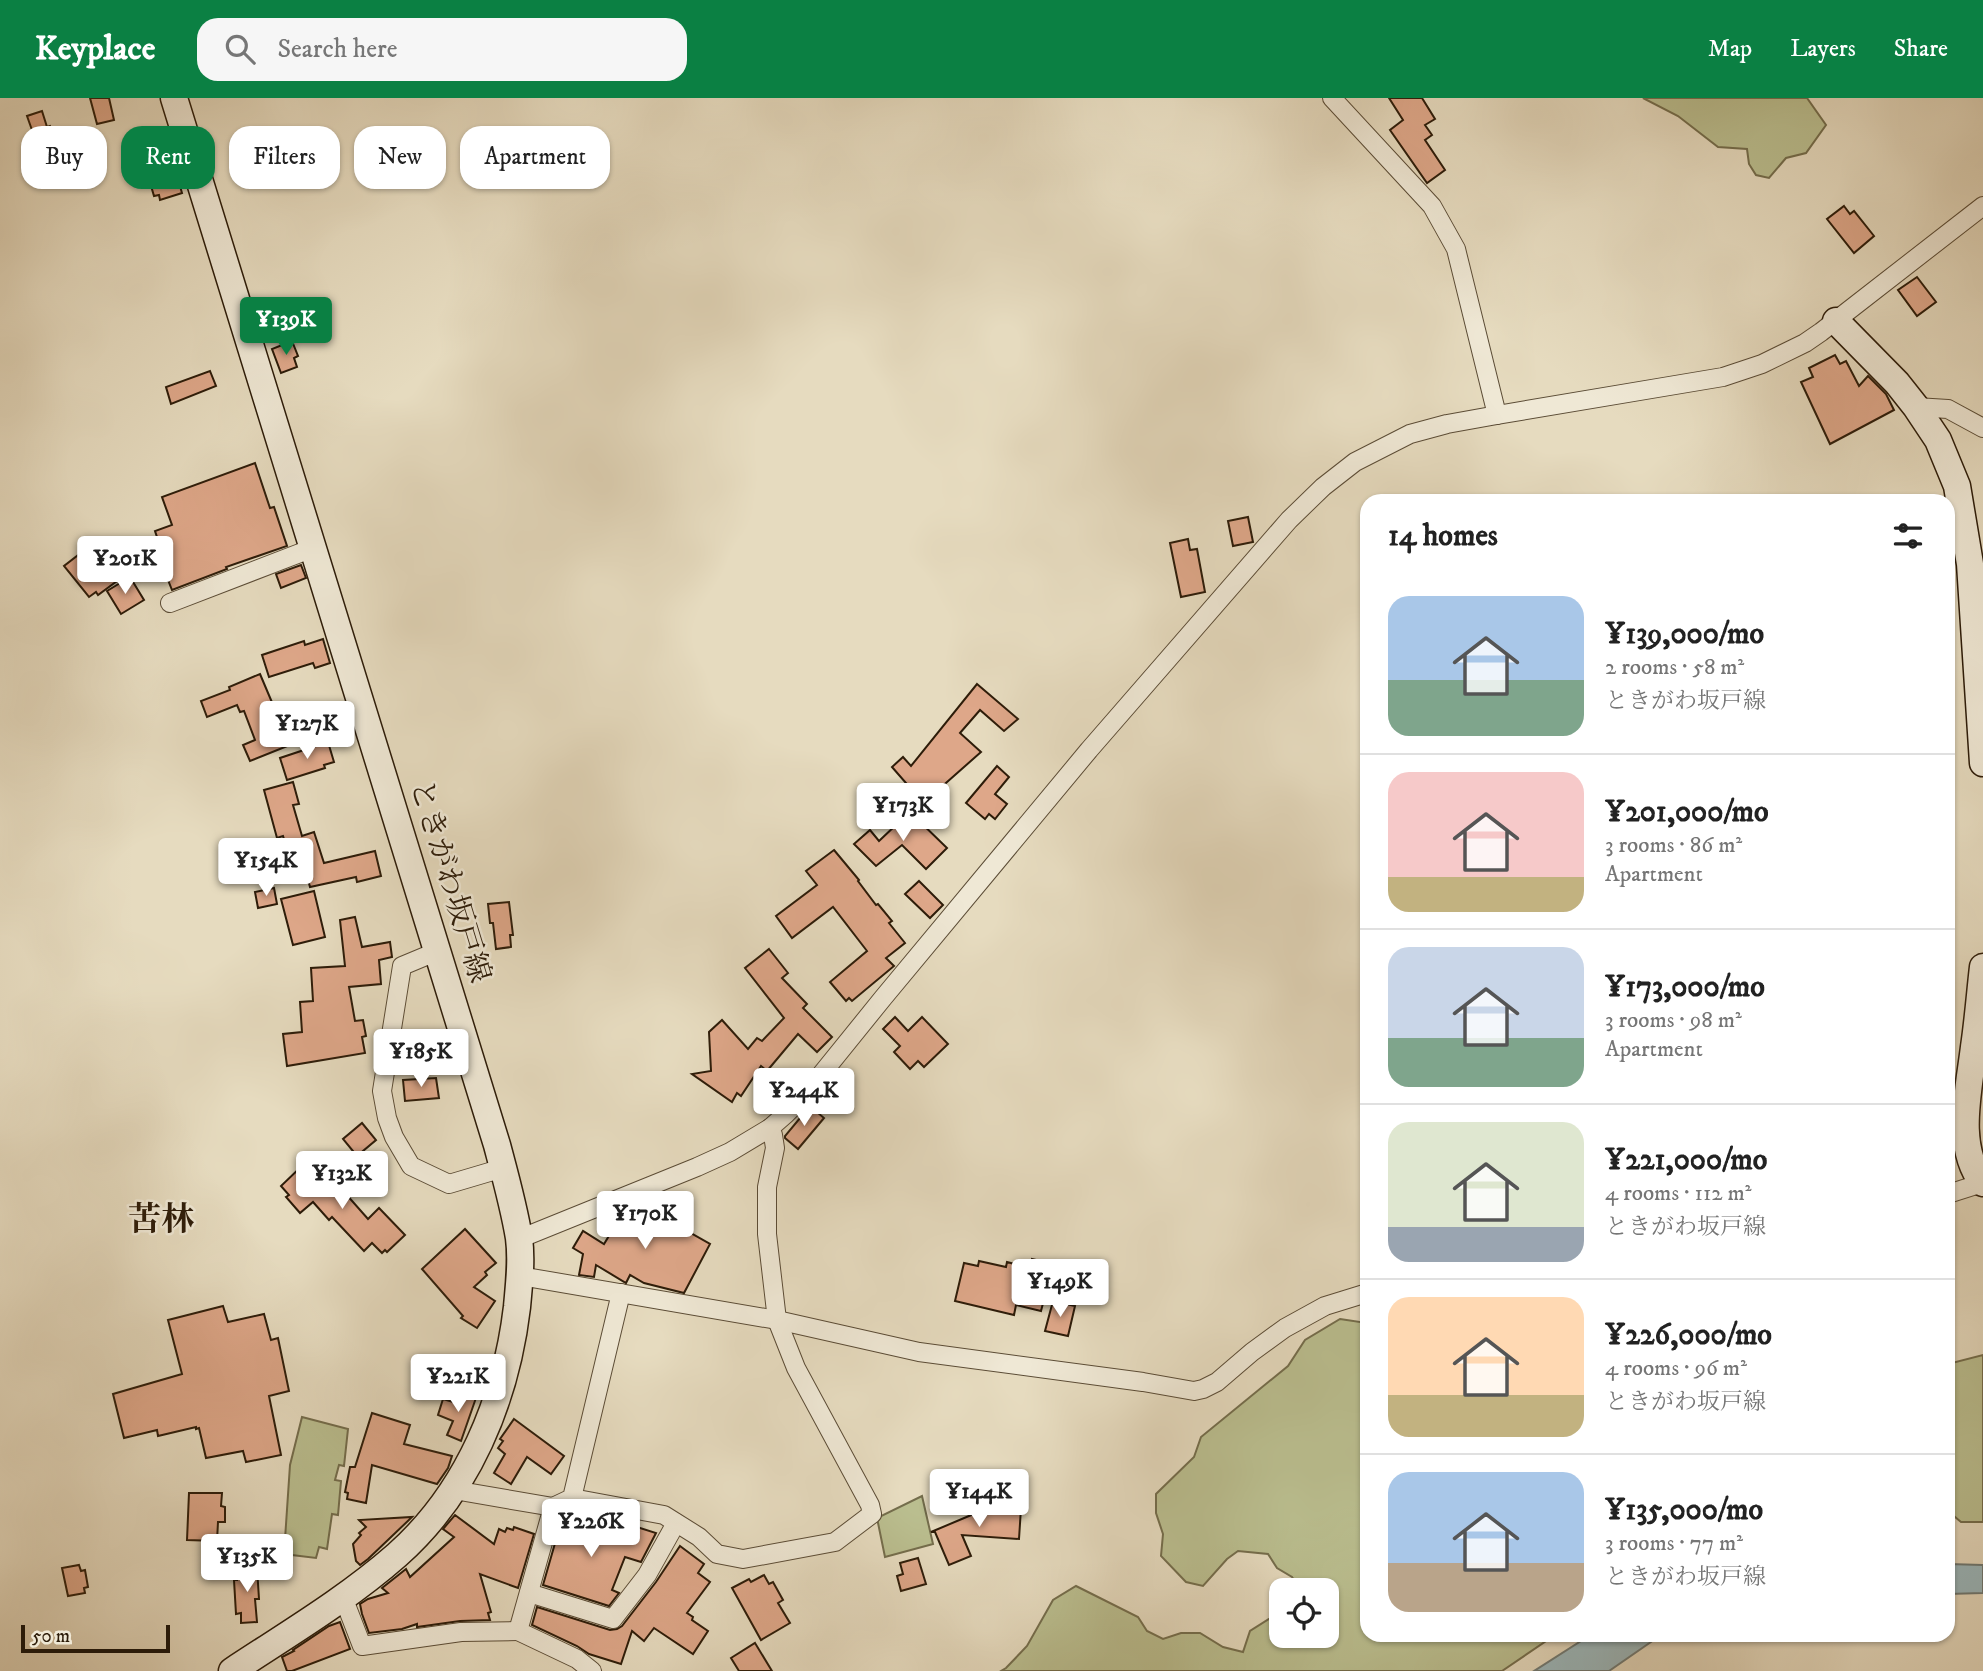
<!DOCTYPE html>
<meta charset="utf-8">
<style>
body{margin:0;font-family:"IM FELL DW Pica","Noto Serif JP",serif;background:#f6f6f6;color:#222;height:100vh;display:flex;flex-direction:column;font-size:26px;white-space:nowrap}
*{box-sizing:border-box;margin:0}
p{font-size:23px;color:#767676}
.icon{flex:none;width:38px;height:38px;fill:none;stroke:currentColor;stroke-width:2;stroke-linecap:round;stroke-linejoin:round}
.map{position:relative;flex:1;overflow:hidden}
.sheet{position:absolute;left:1360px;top:396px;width:595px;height:1148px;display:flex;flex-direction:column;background:#fff;border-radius:21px;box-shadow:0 2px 5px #0004}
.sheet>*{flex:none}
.hud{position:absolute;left:21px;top:28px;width:665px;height:63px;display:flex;gap:14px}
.tools{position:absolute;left:1269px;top:1480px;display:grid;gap:14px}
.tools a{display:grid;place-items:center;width:70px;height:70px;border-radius:14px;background:#fff;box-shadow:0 2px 5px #0004;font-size:35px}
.scale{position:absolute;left:21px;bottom:18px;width:149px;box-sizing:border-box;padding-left:7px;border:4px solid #2d1c09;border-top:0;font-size:19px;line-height:24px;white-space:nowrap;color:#2d1c09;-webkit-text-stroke:5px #efe8d5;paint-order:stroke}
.price{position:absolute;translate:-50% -60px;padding:0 16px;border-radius:7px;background:#fff;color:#222;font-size:23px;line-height:46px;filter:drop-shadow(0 2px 4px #0008)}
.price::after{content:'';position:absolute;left:50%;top:42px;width:21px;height:16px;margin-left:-10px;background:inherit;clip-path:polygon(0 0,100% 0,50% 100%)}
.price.selected{background:#0b8043;color:#fff}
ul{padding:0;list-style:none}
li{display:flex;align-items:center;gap:21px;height:175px;padding:0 28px}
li+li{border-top:2px solid #e0e0e0}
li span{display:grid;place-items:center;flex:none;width:196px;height:140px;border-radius:21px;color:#555}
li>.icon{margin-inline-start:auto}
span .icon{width:84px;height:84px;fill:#fffc;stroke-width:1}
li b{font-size:30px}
h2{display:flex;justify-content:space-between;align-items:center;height:84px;padding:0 28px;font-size:30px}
.chip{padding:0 24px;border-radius:21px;background:#fff;box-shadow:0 2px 5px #0004;font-size:24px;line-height:63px}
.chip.selected{background:#0b8043;color:#fff}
header{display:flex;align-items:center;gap:42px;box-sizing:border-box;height:98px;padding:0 35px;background:#0b8043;color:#fff}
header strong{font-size:33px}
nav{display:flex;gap:38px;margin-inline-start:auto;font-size:24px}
.search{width:490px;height:63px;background:#f6f6f6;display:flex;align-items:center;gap:18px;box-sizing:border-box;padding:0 24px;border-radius:21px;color:#767676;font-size:26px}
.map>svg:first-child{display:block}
.green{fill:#babe8f;stroke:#746d4c;stroke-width:2}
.water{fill:#9bb8bd;stroke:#6f7a75;stroke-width:2}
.building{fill:#dea789;stroke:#2d1c09;stroke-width:2}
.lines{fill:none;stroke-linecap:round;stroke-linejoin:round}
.street-casing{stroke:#5b4c36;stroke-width:20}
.secondary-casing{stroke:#2d1c09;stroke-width:29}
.street{stroke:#efe8d5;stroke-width:18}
.secondary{stroke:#efe8d5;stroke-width:26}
.labels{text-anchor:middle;stroke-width:5;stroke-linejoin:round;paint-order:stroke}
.street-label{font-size:30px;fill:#2d1c09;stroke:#efe8d5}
.quarter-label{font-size:33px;font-weight:bold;fill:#2d1c09;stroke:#efe8d5}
</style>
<header>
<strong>Keyplace</strong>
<div class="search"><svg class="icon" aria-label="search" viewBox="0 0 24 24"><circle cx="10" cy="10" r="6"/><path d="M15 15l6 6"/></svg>Search here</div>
<nav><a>Map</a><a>Layers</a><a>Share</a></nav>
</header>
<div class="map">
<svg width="1983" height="1573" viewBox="0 0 1983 1573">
<rect width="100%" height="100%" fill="#e6dbbf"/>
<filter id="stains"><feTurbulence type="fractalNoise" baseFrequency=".00286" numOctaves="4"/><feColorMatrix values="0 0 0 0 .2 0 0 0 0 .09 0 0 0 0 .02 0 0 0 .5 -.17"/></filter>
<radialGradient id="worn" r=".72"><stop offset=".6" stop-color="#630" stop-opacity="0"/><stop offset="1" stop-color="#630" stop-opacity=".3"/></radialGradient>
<g class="green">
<path d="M1643 0H1807L1826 27 1806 55 1786 60 1769 80 1756 77 1749 66 1747 51 1718 49 1678 18Z"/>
<path d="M1340 1221 1367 1225V1536L1555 1537 1502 1573H1001L1006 1570 1027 1548 1053 1502 1076 1488 1138 1519 1147 1533 1163 1541 1181 1535H1200L1223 1549 1243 1554 1250 1533 1269 1521 1281 1516V1538H1326V1493H1301L1292 1479 1277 1470 1268 1456 1238 1453 1227 1461 1203 1488 1186 1484 1161 1458 1163 1436 1156 1415V1396L1194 1359 1201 1339 1288 1268 1305 1242Z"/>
<path d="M1983 1257V1424H1961L1948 1413V1266Z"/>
<path d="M302 1319 348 1331 344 1368 339 1367 335 1382 341 1383 338 1417 332 1416 327 1451 319 1449 316 1460 284 1456 290 1367Z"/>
<path d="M922 1398 933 1446 885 1459 877 1420Z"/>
</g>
<g class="water">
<path d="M1948 1466 1983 1467V1495L1948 1496Z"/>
<path d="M1592 1536H1661V1537L1609 1573H1534Z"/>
</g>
<g class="building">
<path d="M90 0H109L114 22 97 26Z"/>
<path d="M1389 0H1422L1435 21 1425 27 1432 37 1425 42 1445 72 1427 85 1390 32 1403 22Z"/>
<path d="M42 13 47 29 50 28 55 43 38 49 27 18Z"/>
<path d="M258 37 272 81 254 87 242 49 245 47 244 42Z"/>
<path d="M162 51 165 59 171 57 182 95 160 102 159 97 154 98 147 74 131 79 126 61Z"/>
<path d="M1844 108 1850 116 1854 113 1874 138 1854 155 1827 121Z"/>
<path d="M1917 179 1936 204 1917 218 1898 192Z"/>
<path d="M292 243 298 258 294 260 297 269 281 275 272 251Z"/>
<path d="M1835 257 1840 266 1846 263 1859 288 1868 278 1886 296 1894 312 1830 346 1801 284 1813 279 1809 270Z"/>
<path d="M210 273 216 288 171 306 166 289Z"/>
<path d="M255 365 270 410 274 409 287 448 226 469 227 471 172 492 153 444 158 442 155 433 172 427 162 399Z"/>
<path d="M1248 419 1253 444 1233 448 1228 423Z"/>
<path d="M1188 441 1190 452 1197 451 1205 494 1181 499 1170 445Z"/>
<path d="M86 451 94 462 98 458 117 483 98 497 96 494 89 499 64 468Z"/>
<path d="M301 467 306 480 281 490 276 476Z"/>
<path d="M130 479 144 502 121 516 107 493Z"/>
<path d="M323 541 330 565 315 570 313 565 269 579 262 557 304 543 305 547Z"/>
<path d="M260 576 290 647 250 663 243 647 255 642 244 613 240 614 237 607 207 619 201 603 230 592 229 589Z"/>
<path d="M977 586 1018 621 1004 633 980 612 960 635 981 654 921 707 910 695 913 693 892 669 903 659 911 668Z"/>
<path d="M328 644 334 664 324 667 325 670 287 682 280 660Z"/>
<path d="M997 668 1009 679 995 696 1007 706 995 721 989 716 985 721 966 705Z"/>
<path d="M293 684 299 706 293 707 302 738 314 734 324 765 375 753 381 778 357 784 356 779 310 789 301 756 290 760 283 738 277 740 264 692Z"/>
<path d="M912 716 947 750 926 771 902 747 876 768 854 746 870 732 879 743 897 726 899 728Z"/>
<path d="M834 752 859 782 858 783 876 807 878 806 892 823 889 825 905 845 886 860 894 868 852 903 849 900 846 903 830 884 867 853 833 809 792 840 776 818 817 787 806 773Z"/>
<path d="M919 783 943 807 930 820 905 796Z"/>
<path d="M274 790 277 806 258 810 255 794Z"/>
<path d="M314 793 325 839 293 847 281 801Z"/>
<path d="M509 804 513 837H510L511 849 496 851 493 825H490L488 806Z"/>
<path d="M355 819 362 849 390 844 392 859 379 862 381 886 349 889 355 923 363 922 366 938 362 939 365 955 287 968 283 936 302 934 300 904 313 903 311 870 345 868 340 822Z"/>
<path d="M769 851 788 875 782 880 807 906 803 910 832 939 817 954 798 936 767 973 761 968 741 998 737 995 732 1004 692 976 711 973 709 934 722 922 748 951 757 940 762 943 784 920 745 870Z"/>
<path d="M895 919 908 933 922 919 948 946 924 969 918 963 910 971 894 954 900 948 883 931Z"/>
<path d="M436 980 439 1000 405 1003 403 982Z"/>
<path d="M810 1008 824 1020 798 1051 785 1040V1038Z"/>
<path d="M362 1025 376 1042 357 1058 343 1041Z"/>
<path d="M305 1065 321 1084 324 1081 333 1092 338 1087 368 1121 379 1110 405 1137 387 1154 385 1152 382 1155 372 1145 364 1153 332 1119 329 1122 313 1104 300 1115 286 1099 289 1097 281 1088Z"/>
<path d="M637 1106 663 1122 664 1120 710 1146 684 1195 644 1185 630 1177 626 1185 596 1167 594 1179 579 1177 583 1156 573 1150 583 1133 604 1146 624 1113 629 1115 634 1107Z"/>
<path d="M465 1131 496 1165 485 1174 487 1177 474 1189 495 1203 477 1230 461 1220 463 1218 422 1171Z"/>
<path d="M1032 1161 1053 1166 1041 1213 1016 1207 1014 1217 955 1203 964 1165 978 1168 979 1163 1006 1169 1007 1164 1030 1170Z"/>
<path d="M1053 1203 1075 1208 1068 1238 1045 1233Z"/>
<path d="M223 1208 228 1224 264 1216 271 1242 278 1240 289 1293 269 1298 281 1357 246 1364 243 1353 206 1360 199 1330 196 1331V1329L158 1338 157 1332 124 1340 113 1296 182 1276 168 1222Z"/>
<path d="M465 1293 477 1297 461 1343 447 1337 453 1323 438 1317 443 1301 460 1306Z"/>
<path d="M372 1315 410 1327 404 1346 452 1358 448 1370 437 1386 372 1367 366 1405 347 1401 348 1395 345 1394 350 1369H355Z"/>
<path d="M514 1321 564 1358 551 1376 527 1359 511 1386 494 1375 505 1356 498 1350 503 1343 500 1341Z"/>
<path d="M189 1395H222L221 1408 225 1409V1424H218L217 1443 187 1442Z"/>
<path d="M992 1405V1408L1021 1410 1019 1441 962 1437 971 1458 949 1467 935 1434H931L976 1415 975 1407Z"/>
<path d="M570 1415 605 1425 602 1435 632 1445 637 1429 656 1435 641 1464 625 1459 612 1492 619 1495 609 1508 543 1487 562 1421 567 1422Z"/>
<path d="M455 1417 494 1446 499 1431 505 1434 507 1430 513 1432 514 1429 534 1436 518 1490 480 1476 491 1514 488 1515 490 1522 460 1523 417 1529V1526L402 1531 369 1535 362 1516 360 1506 368 1501 388 1495 382 1490 406 1471 410 1479 454 1439 443 1431Z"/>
<path d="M412 1419 368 1461 360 1467 356 1463 353 1446 361 1437 359 1435 366 1429 359 1422Z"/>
<path d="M680 1448 704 1466 698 1475 710 1484 687 1515 693 1519 692 1522 708 1533 693 1556 654 1530 644 1543 632 1533 621 1566 589 1556 577 1548 532 1527 537 1509 610 1532 617 1531 622 1528 656 1484Z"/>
<path d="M918 1460 926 1486 901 1493 897 1478 903 1476 900 1465Z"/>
<path d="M79 1467 81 1473 85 1472 88 1489 84 1490 85 1495 68 1498 62 1470Z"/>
<path d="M257 1470 259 1501H255L257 1524 241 1525V1515L236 1516 234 1482H237V1471Z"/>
<path d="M764 1477 769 1486 773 1484 783 1502 778 1505 790 1525 761 1542 732 1490 749 1481 751 1484Z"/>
<path d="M340 1524 350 1551 292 1573H287L282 1559 294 1553 293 1552 329 1528Z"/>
<path d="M755 1545 772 1573H739L731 1560Z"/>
</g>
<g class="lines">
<defs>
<g id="street">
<path d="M1332 0 1432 108 1456 151 1497 317"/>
<path d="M1916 309 1948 311 1983 330"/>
<path d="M170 505 313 450"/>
<path d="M438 853 402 868 382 993 387 1020 394 1039 411 1068 449 1086 503 1070"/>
<path d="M1948 1096 1982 1085"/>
<path d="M519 1141 697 1069 730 1054 770 1030 786 1016 803 999 883 900 1089 652 1289 422 1323 389 1355 364 1410 336 1447 326 1497 317 1723 279 1762 266 1805 245 1821 234 1983 108"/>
<path d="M520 1178 777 1222 919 1254 1143 1284 1194 1293 1203 1291 1217 1284 1252 1254 1285 1230 1325 1208 1367 1195"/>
<path d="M454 1392 553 1409"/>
<path d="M572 1400 664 1417 699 1439 717 1456 743 1461 835 1444 872 1416 870 1407 796 1270 777 1222 767 1136V1089L775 1050 773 1037 770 1030"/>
<path d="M529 1495 613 1521 647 1477 676 1425"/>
<path d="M343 1499 362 1548 461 1534 518 1533"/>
<path d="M592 1573 577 1561 518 1533 553 1409 572 1400 621 1195"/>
</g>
<g id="secondary">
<path d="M174 0 497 1047C505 1077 514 1109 519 1140 522 1163 519 1186 517 1209 506 1302 468 1394 397 1457 347 1501 288 1536 232 1573"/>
<path d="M1836 223 1897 285 1916 309 1938 342 1957 388 1970 466 1983 665"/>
<path d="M1983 869C1980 895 1978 922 1974 949 1969 992 1954 1048 1983 1085"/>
</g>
</defs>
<use href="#street" class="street-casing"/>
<use href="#secondary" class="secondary-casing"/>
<use href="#street" class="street"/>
<use href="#secondary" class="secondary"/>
</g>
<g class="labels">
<g class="street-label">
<text transform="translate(451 783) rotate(73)" y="10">ときがわ坂戸線</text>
</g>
<g class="quarter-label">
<text x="161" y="1132">苦林</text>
</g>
</g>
<rect width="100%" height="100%" filter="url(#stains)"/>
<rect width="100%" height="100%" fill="url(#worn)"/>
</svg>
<div class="tools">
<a><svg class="icon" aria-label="locate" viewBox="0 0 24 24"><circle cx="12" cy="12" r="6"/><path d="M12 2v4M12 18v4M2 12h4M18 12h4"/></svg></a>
</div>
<div class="scale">50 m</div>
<b class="price selected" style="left:286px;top:259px">¥139K</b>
<b class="price" style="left:125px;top:498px">¥201K</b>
<b class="price" style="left:307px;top:663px">¥127K</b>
<b class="price" style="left:903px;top:745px">¥173K</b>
<b class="price" style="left:266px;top:800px">¥154K</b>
<b class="price" style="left:421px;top:991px">¥185K</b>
<b class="price" style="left:804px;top:1030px">¥244K</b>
<b class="price" style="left:342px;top:1113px">¥132K</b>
<b class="price" style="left:645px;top:1153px">¥170K</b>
<b class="price" style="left:1060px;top:1221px">¥149K</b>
<b class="price" style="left:458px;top:1316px">¥221K</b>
<b class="price" style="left:979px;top:1431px">¥144K</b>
<b class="price" style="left:591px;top:1461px">¥226K</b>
<b class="price" style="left:247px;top:1496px">¥135K</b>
<div class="hud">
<a class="chip">Buy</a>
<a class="chip selected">Rent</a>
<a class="chip">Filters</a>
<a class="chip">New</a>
<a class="chip">Apartment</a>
</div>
<section class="sheet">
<h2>14 homes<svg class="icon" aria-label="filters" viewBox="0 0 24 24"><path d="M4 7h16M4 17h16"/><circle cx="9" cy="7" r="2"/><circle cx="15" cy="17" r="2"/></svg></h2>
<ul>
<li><span style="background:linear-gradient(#a9c7e8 60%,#7fa58c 0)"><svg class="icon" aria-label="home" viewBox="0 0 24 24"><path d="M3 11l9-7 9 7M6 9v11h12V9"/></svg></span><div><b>¥139,000/mo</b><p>2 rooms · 58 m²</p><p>ときがわ坂戸線</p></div></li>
<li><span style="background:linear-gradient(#f6c9c9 75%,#c2b280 0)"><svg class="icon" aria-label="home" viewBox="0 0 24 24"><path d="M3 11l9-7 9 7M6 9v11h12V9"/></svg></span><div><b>¥201,000/mo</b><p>3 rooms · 86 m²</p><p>Apartment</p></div></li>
<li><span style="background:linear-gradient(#c9d6e8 65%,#7fa58c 0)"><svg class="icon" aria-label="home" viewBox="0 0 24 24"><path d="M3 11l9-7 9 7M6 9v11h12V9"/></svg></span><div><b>¥173,000/mo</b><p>3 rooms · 98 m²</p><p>Apartment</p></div></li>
<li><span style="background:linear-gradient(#dfe7d0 75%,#9aa5b1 0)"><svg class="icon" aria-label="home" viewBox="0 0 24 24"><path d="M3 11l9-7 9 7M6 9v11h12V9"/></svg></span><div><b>¥221,000/mo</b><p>4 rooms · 112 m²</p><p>ときがわ坂戸線</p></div></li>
<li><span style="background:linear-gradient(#ffd9b3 70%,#c2b280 0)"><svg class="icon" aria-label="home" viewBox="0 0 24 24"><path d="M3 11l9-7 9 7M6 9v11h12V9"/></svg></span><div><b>¥226,000/mo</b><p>4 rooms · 96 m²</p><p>ときがわ坂戸線</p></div></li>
<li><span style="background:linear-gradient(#a9c7e8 65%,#b9a48a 0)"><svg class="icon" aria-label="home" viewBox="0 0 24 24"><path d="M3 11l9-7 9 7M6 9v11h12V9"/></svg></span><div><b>¥135,000/mo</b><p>3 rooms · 77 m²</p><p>ときがわ坂戸線</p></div></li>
</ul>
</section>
</div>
